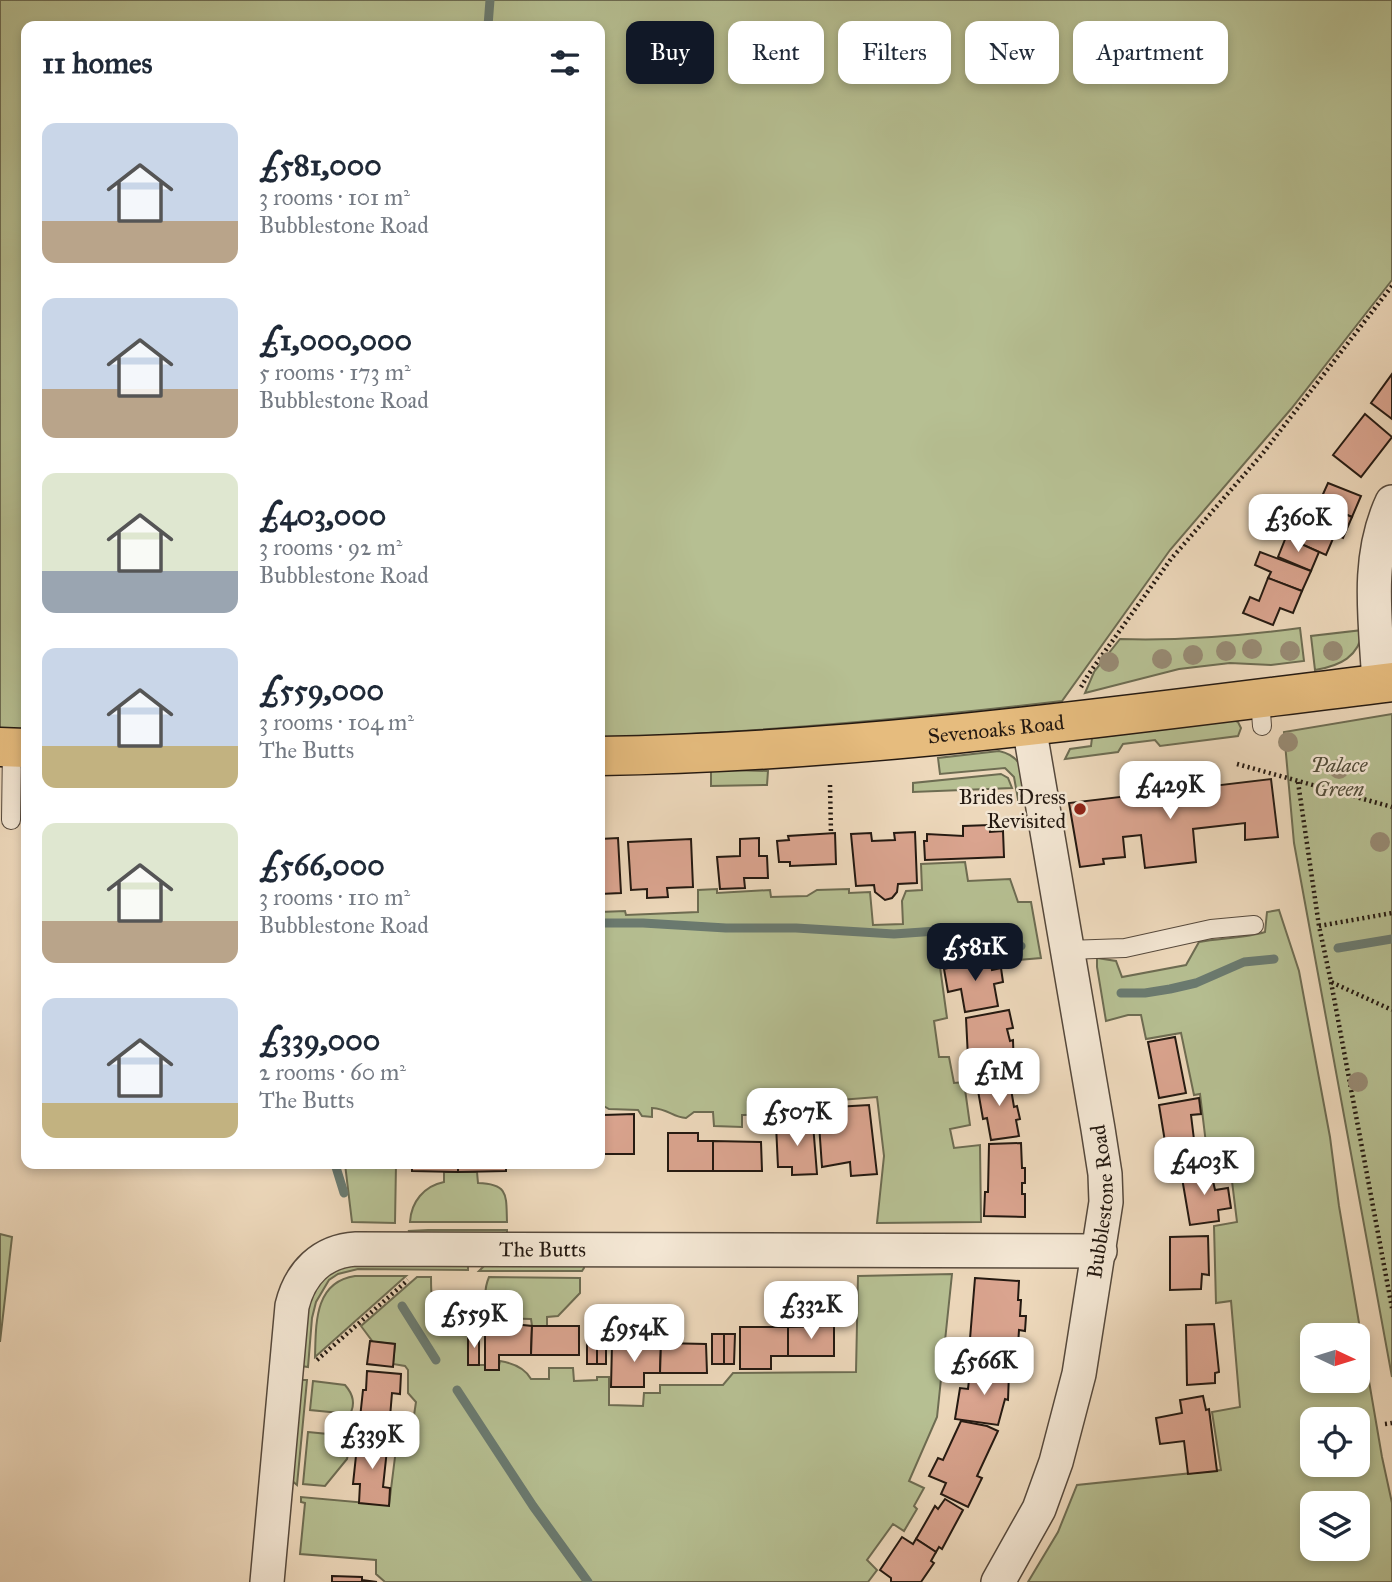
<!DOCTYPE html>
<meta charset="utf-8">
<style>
body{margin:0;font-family:"IM FELL Great Primer",serif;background:#f6f6f7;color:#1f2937;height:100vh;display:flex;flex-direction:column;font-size:26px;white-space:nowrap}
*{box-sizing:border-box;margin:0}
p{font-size:23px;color:#747a83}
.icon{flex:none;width:38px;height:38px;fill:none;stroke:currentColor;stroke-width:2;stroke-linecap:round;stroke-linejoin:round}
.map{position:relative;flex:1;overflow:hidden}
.panel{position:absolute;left:21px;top:21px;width:584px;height:1148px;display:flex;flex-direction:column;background:#fff;border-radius:14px;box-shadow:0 4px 10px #0003}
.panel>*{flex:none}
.top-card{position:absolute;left:626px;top:21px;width:660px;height:63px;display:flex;gap:14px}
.needle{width:46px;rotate:94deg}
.tools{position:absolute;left:1300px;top:1323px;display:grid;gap:14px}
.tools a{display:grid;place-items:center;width:70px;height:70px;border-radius:14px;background:#fff;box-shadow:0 4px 10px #0003;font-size:35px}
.price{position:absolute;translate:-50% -60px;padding:0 16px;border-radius:14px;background:#fff;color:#222;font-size:23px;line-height:46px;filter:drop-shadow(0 2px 4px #0008)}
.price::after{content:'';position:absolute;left:50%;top:42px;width:21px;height:16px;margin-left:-10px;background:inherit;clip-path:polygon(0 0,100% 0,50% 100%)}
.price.active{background:#111827;color:#fff}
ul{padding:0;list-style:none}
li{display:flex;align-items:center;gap:21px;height:175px;padding:0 21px}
li span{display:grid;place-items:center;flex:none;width:196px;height:140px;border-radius:14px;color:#555}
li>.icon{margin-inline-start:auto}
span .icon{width:84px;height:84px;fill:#fffc;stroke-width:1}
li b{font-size:30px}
h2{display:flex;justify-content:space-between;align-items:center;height:84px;padding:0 21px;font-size:30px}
.pill{padding:0 24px;border-radius:14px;background:#fff;box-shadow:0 4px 10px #0003;font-size:24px;line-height:63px}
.pill.active{background:#111827;color:#fff}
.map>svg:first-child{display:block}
.green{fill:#b6bf92;stroke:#6d6c52;stroke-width:2;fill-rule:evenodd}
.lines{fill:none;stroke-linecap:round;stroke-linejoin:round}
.stream{stroke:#6a7a70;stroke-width:9}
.building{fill:#daa48f;stroke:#241911;stroke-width:2}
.lane-casing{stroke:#56493c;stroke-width:20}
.street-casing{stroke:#56493c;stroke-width:36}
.primary-casing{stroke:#241911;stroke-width:41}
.path{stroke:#241911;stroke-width:4.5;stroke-dasharray:2 3.5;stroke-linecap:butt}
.lane{stroke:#f3e6d3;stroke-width:18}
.street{stroke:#f3e6d3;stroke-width:33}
.primary{stroke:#e6bc7e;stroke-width:38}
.tree{fill:#978a73}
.poi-dot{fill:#8f2418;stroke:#f3e6d3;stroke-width:2.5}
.labels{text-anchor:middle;stroke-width:5;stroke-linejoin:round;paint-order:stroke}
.street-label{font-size:21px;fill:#241911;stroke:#f3e6d3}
.park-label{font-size:21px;font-style:italic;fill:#504b38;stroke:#f3e6d3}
.poi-label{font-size:21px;fill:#241911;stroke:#f3e6d3;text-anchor:end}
</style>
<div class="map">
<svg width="1392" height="1582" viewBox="0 0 1392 1582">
<rect width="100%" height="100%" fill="#edd8bb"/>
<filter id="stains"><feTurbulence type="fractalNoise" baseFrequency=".00286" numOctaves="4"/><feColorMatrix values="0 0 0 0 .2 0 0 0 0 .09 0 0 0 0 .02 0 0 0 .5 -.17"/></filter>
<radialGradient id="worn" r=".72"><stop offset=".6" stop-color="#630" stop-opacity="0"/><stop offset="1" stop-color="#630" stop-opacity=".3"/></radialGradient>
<g class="green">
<path d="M0 0H1392V280L1291 409 1170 550 1062 701C908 719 755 733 600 738V26H26V733L0 732Z"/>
<path d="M1300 628 1304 661 1271 665 1230 663 1179 669 1085 693 1094 672 1120 639C1181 641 1240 636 1300 628Z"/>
<path d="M1363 630C1359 657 1340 666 1315 670L1311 636Z"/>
<path d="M1392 714V1377L1294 843 1284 732Z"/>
<path d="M1234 720 1238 722 1241 728 1238 736 1160 746 1155 740 1123 744 1118 752 1065 759 1070 749 1091 746 1092 738Z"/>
<path d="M999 751C1027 757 1024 780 1028 804L1019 805 1014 777 1005 768 940 774 938 758Z"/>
<path d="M729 770 768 771 767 785 711 786V771Z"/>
<path d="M1001 774 1008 778 1012 788 913 792V783Z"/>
<path d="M965 862 968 881 1010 879 1018 902H1031L1041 958 1018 960 976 944 952 942 955 963 940 967 947 1018 934 1021 939 1057H949L954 1083 964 1082 970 1125 950 1129 954 1148 980 1145 981 1222 877 1223 884 1156 877 1097 815 1102 816 1114 742 1115V1127L714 1126 713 1112H694L686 1118C672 1117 669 1109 652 1108V1117L642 1116 638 1110 609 1109 600 1104V912L625 911 626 915 698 912V890L717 889V893L770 890 771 897 807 896 817 890 849 889V893L870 892 873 925 903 924 902 901 906 891 922 890 921 864Z"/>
<path d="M1279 910 1299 971 1330 1137 1339 1206 1382 1457 1392 1503V1582H1028L1058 1532 1077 1485 1221 1470 1212 1412 1240 1407 1231 1301 1216 1303 1214 1226 1237 1222 1229 1157 1208 1160 1200 1094 1194 1095 1181 1033 1146 1039 1141 1015H1128L1106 1021 1097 967V958L1116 961 1122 977 1186 965 1199 942C1220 938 1246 938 1265 932L1267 912ZM1312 1335H1358V1381H1312ZM1312 1419H1358V1465H1312ZM1312 1503H1358V1549H1312Z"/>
<path d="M345 1164H396L395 1223 352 1222Z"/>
<path d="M444 1172H477L478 1183C509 1184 506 1195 507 1222H410C411 1202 424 1186 444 1182Z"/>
<path d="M428 1230H507V1237L410 1234 409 1231Z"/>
<path d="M0 1234 12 1237 0 1342Z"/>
<path d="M468 1263V1270L358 1269 338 1274 329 1280 316 1302 312 1318 308 1367 301 1366 309 1294 337 1266Z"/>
<path d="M487 1263H584V1268L582 1271H479Z"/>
<path d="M952 1274 937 1417 909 1481 924 1488 914 1506 917 1509 904 1531 893 1524 867 1560 877 1570 868 1582H385L376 1574V1560L300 1554 305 1503 301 1502V1497L389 1505 397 1441 410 1442 416 1402 408 1393V1370L405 1366 393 1364 395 1344 373 1342 361 1326 417 1277H431C431 1296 432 1317 441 1334H468V1365H485V1370H498L500 1361C512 1363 525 1368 531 1379H549V1368H573L574 1381 597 1380V1377H609V1405L643 1406 644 1393H660V1385H723L733 1373 856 1372 858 1276Z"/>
<path d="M355 1276H406L315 1357C316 1324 314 1282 355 1276Z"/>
<path d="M489 1277 580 1278V1293L558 1316 547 1317V1326H532L531 1319C521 1318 507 1320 497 1317 482 1312 484 1289 489 1277Z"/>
<path d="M300 1380H307L297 1485 290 1479Z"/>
<path d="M313 1381 345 1385C353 1394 356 1403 350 1414L310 1410Z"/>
<path d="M308 1432 358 1437 356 1454H348L347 1459 325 1486 303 1484Z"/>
</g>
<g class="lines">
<g class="stream">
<path d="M488 26 490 0"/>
<path d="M600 923H643L726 928H796L894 934 951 930 1001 939 1021 946"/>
<path d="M1338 948 1392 939"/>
<path d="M1121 993H1145L1170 989 1196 983 1244 962 1274 959"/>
<path d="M335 1164 344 1193"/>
<path d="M402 1306 436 1360"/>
<path d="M457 1390 533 1506 588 1582"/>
</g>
</g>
<g class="building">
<path d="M1392 374V419L1371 403Z"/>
<path d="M1365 414 1392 437 1361 477 1333 455Z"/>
<path d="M1328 483 1361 496 1352 517 1319 503Z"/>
<path d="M1319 503 1352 517 1343 538 1311 524Z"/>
<path d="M1303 521 1335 534 1326 555 1294 541Z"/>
<path d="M1286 537 1319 552 1311 571 1278 557Z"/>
<path d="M1260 552 1311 571 1302 591 1268 578 1271 572 1255 565Z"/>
<path d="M1268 578 1302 591 1293 613 1280 608 1273 625 1243 613 1250 597 1259 601Z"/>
<path d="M1271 779 1278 837 1245 840V823L1193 829 1196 862 1145 868 1141 835 1123 837 1125 857 1103 859 1104 864 1080 867 1069 803Z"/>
<path d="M990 825V832L1003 831 1004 857 925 860 924 841H927V834L963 836V826Z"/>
<path d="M915 832 917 883 898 884 897 892 892 898 885 900 875 892 874 885 856 886 851 834 871 833 872 841 895 840 894 833Z"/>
<path d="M835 833 836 864 790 866V862H779L777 841 789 840 788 836Z"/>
<path d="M618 838 621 893 600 894V839Z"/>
<path d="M759 838V856H767L768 878H744L745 888 720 889 717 857 740 856V839Z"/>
<path d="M691 839 693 887 667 888 668 897 647 898V889L631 890 628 842Z"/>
<path d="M989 957 992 970 1001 968 1003 982 994 984 998 1006 965 1012 961 989 948 992 944 969 956 966V963Z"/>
<path d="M1009 1010 1013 1028 1007 1029 1010 1041 1013 1040 1014 1070 969 1078 966 1018Z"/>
<path d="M1175 1037 1186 1093 1159 1098 1148 1042Z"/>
<path d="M1009 1077 1014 1107 1017 1106 1020 1119 1016 1120 1019 1136 991 1140 987 1118 983 1119 977 1085H981L980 1082Z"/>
<path d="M1199 1098 1201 1114 1191 1115 1196 1156 1168 1160 1159 1105Z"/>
<path d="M869 1105 877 1174 851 1176 850 1162 822 1167 819 1124 837 1122 835 1107Z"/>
<path d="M634 1114V1154H600V1124L603 1125 604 1115Z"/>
<path d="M813 1124 817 1174 792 1175V1167H778L776 1125Z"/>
<path d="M668 1133H698V1141H713V1171H668Z"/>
<path d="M713 1141 761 1142 762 1171H713Z"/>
<path d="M1021 1143 1022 1168H1025V1183H1022V1194H1025V1217L984 1216 985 1192H988L989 1144Z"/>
<path d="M412 1164H458V1172L412 1171Z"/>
<path d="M458 1164H506V1171L458 1172Z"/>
<path d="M1210 1167 1215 1190 1228 1188 1231 1208 1218 1210 1219 1221 1190 1225 1181 1172Z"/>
<path d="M1208 1236 1209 1275 1202 1274 1201 1289 1170 1290V1237Z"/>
<path d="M975 1278 1019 1281 1018 1300H1021L1020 1316H1026L1025 1331 1019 1330 1018 1346 1014 1345V1355L969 1351Z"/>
<path d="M504 1323 532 1326 531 1355H499V1370H485V1326H504Z"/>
<path d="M1214 1324 1219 1372 1215 1373V1383L1187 1385 1186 1325Z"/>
<path d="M532 1326H579V1355H531Z"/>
<path d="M834 1326V1356H788V1327Z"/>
<path d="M740 1327H788V1356H771V1369H740Z"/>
<rect x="468" y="1334" width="11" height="31"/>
<rect x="587" y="1334" width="10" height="30"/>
<rect x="597" y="1334" width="9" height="30"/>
<rect x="712" y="1334" width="12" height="30"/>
<path d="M724 1334H735L734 1364H724Z"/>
<path d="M370 1341 395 1344 393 1367 367 1364Z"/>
<path d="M661 1343 660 1373H644V1387H611L612 1344Z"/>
<path d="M661 1343 706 1344 707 1373H660Z"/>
<path d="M983 1366 996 1368V1371L1009 1373 1008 1400 1005 1399 998 1425 955 1419 960 1388 968 1389 969 1380 976 1381 978 1367Z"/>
<path d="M367 1371 401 1374 400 1394 392 1393 390 1417 405 1418 403 1439 358 1437 363 1390H366Z"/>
<path d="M1203 1396 1206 1410 1209 1409 1217 1471 1188 1474 1184 1441 1160 1444 1156 1418 1182 1413 1180 1400Z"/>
<path d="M961 1421 987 1426 998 1431 977 1476 982 1478 968 1507 941 1494 946 1483 929 1476 938 1458 943 1460Z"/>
<path d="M358 1437 388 1440 383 1487 390 1488 389 1506 359 1503 360 1484H353Z"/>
<path d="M945 1499 963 1510 942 1549 939 1547 936 1552 916 1539 935 1506 938 1509Z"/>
<path d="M902 1537 913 1544 916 1539 936 1552 931 1561 934 1563 921 1582H891V1578L880 1570Z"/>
<path d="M332 1576 362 1577V1580L377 1582H332Z"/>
</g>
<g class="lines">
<defs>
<g id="lane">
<path d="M1260 699 1262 726"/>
<path d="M11 820 12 747"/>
<path d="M1067 950 1125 948 1211 929 1254 925"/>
</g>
<g id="street">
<path d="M1379 684C1376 622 1365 560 1392 502"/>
<path id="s1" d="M267 1582 292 1306C300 1273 322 1251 356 1249L1100 1251"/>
<path id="s2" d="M998 1582 1039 1509 1056 1462 1079 1374 1106 1202 1105 1174 1098 1129 1029 726"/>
</g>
<g id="primary">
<path d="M0 747 26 748"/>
<path id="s3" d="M600 756C866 752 1129 714 1392 682"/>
</g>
</defs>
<use href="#lane" class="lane-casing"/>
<use href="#street" class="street-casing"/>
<use href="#primary" class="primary-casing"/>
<g class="path">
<path d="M1081 687 1088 675 1171 559 1263 453 1392 286"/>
<path d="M1237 764 1392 807"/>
<path d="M1298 782 1319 926 1331 982 1392 1010"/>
<path d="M830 785 831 834"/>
<path d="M1319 926 1392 913"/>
<path d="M1331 982 1392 1308"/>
<path d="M317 1360 408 1280"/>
<path d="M1385 1424 1392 1423"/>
</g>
<use href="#lane" class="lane"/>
<use href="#street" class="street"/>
<use href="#primary" class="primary"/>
</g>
<g class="tree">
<circle cx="1252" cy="649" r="10"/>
<circle cx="1226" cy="651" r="10"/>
<circle cx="1290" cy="651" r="10"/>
<circle cx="1333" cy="651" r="10"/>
<circle cx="1193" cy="655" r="10"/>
<circle cx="1162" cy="659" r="10"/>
<circle cx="1109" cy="662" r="10"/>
<circle cx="1288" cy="742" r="10"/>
<circle cx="1339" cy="769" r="10"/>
<circle cx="1380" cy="842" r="10"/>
<circle cx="1358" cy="1082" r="10"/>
</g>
<circle class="poi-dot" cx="1080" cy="809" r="7"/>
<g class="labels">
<g class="street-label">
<text dy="7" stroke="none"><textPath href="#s3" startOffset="397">Sevenoaks Road</textPath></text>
<text dy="7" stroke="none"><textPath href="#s2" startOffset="399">Bubblestone Road</textPath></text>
<text dy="7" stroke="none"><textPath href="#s1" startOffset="556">The Butts</textPath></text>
</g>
<g class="park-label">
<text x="1339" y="772">Palace<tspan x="1339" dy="24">Green</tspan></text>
</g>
<g class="poi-label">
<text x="1066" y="804">Brides Dress<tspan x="1066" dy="24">Revisited</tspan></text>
</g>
</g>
<rect width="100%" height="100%" filter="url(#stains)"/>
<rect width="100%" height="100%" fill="url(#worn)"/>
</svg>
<div class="tools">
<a><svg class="needle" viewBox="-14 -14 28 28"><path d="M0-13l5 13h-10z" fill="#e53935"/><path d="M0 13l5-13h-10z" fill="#747a83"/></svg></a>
<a><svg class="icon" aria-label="locate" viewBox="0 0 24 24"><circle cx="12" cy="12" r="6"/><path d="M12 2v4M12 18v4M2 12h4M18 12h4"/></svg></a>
<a><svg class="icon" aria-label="layers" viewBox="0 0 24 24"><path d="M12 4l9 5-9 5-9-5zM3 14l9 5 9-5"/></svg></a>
</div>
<b class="price" style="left:1298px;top:554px">£360K</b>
<b class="price" style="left:1170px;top:821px">£429K</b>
<b class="price active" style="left:975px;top:983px">£581K</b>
<b class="price" style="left:999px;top:1108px">£1M</b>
<b class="price" style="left:797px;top:1148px">£507K</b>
<b class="price" style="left:1204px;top:1197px">£403K</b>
<b class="price" style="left:811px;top:1341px">£332K</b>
<b class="price" style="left:474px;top:1350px">£559K</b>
<b class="price" style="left:634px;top:1364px">£954K</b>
<b class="price" style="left:984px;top:1397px">£566K</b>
<b class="price" style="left:372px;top:1471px">£339K</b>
<div class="top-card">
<a class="pill active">Buy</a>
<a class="pill">Rent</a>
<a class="pill">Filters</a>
<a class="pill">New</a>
<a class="pill">Apartment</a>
</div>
<section class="panel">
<h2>11 homes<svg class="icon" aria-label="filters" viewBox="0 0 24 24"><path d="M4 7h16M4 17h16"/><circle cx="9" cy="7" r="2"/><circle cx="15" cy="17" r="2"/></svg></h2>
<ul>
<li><span style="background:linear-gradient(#c9d6e8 70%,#b9a48a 0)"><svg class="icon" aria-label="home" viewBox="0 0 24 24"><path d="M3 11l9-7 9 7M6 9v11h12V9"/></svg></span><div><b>£581,000</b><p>3 rooms · 101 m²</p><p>Bubblestone Road</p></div></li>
<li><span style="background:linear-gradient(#c9d6e8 65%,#b9a48a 0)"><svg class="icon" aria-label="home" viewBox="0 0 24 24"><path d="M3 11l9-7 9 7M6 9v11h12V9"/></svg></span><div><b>£1,000,000</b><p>5 rooms · 173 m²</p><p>Bubblestone Road</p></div></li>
<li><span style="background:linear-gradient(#dfe7d0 70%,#9aa5b1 0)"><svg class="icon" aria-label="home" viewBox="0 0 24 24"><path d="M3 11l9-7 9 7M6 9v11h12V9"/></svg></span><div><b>£403,000</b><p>3 rooms · 92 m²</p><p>Bubblestone Road</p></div></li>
<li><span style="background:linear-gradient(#c9d6e8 70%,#c2b280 0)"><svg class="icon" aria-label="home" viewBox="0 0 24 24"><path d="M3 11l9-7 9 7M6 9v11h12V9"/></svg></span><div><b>£559,000</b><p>3 rooms · 104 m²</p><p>The Butts</p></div></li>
<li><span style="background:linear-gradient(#dfe7d0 70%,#b9a48a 0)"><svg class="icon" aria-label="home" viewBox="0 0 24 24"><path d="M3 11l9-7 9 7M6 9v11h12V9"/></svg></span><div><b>£566,000</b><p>3 rooms · 110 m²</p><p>Bubblestone Road</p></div></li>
<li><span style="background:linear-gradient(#c9d6e8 75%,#c2b280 0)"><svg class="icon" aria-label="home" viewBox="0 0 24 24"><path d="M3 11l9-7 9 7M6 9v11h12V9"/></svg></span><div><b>£339,000</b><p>2 rooms · 60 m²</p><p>The Butts</p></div></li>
</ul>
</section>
</div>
